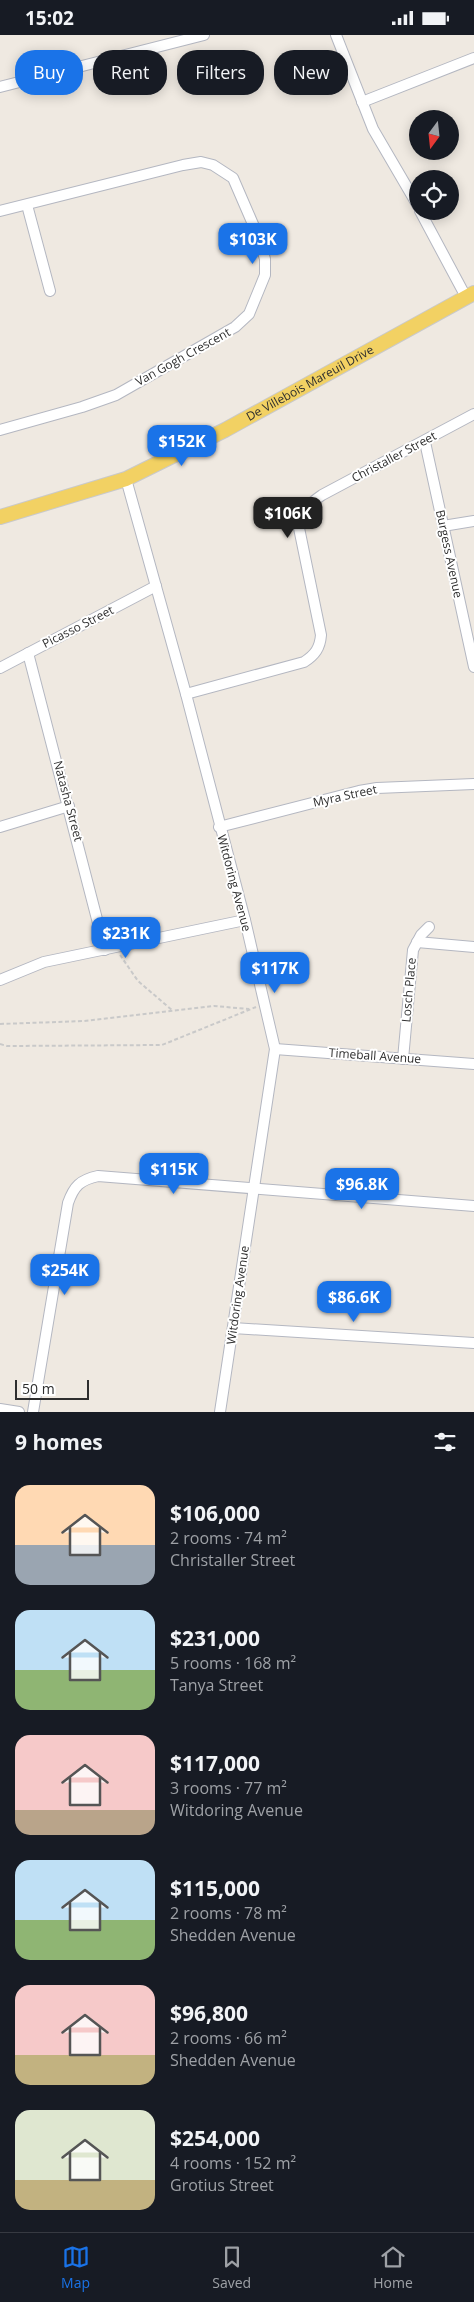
<!DOCTYPE html>
<meta charset="utf-8">
<style>
body{margin:0;font-family:"Open Sans",sans-serif;background:#242831;color:#f1f3f6;height:100vh;display:flex;flex-direction:column;font-size:19px;white-space:nowrap}
*{box-sizing:border-box;margin:0}
p{font-size:16px;color:#9ea1a6}
.icon{flex:none;width:28px;height:28px;fill:none;stroke:currentColor;stroke-width:2;stroke-linecap:round;stroke-linejoin:round}
.map{position:relative;height:1377px;overflow:hidden}
.sheet{display:flex;flex-direction:column;background:#171b24;flex:1}
.sheet>*{flex:none}
.top-card{position:absolute;left:15px;top:15px;width:445px;height:45px;display:flex;gap:10px}
.needle{width:32px;rotate:195deg}
.controls{position:absolute;left:409px;top:75px;display:grid;gap:10px}
.controls a{display:grid;place-items:center;width:50px;height:50px;border-radius:50%;background:#171b24;box-shadow:0 2px 12px #0003;font-size:25px}
.scale{position:absolute;left:15px;bottom:12px;width:74px;box-sizing:border-box;padding-left:5px;border:2px solid #2e2e2e;border-top:0;font-size:14px;line-height:18px;white-space:nowrap;color:#2e2e2e;-webkit-text-stroke:4px #fff;paint-order:stroke}
.price{position:absolute;translate:-50% -42px;padding:0 11px;border-radius:10px;background:#1a73e8;color:#fff;font-size:16px;line-height:32px;filter:drop-shadow(0 1px 2px #0008)}
.price::after{content:'';position:absolute;left:50%;top:30px;width:15px;height:11px;margin-left:-8px;background:inherit;clip-path:polygon(0 0,100% 0,50% 100%)}
.price.on{background:#222;color:#fff}
ul{padding:0;list-style:none}
li{display:flex;align-items:center;gap:15px;height:125px;padding:0 15px}
li span{display:grid;place-items:center;flex:none;width:140px;height:100px;border-radius:15px;color:#555}
li>.icon{margin-inline-start:auto}
span .icon{width:60px;height:60px;fill:#fffc;stroke-width:1}
li b{font-size:21px}
h2{display:flex;justify-content:space-between;align-items:center;height:60px;padding:0 15px;font-size:21px}
.pill{padding:0 18px;border-radius:20px;background:#171b24;box-shadow:0 2px 12px #0003;font-size:18px;line-height:45px}
.pill.on{background:#1a73e8;color:#fff}
.status{display:flex;justify-content:space-between;align-items:center;height:35px;padding:0 25px;background:#171b24;direction:ltr}
.status svg{height:14px;fill:currentColor}
.tabs{display:flex;justify-content:space-around;align-items:center;height:70px;border-top:1px solid #363941;background:#171b24;font-size:14px;color:#9ea1a6}
.tabs a{display:grid;justify-items:center;gap:2px}
.tabs .on{color:#1a73e8}
.map>svg:first-child{display:block}
.lines{fill:none;stroke-linecap:round;stroke-linejoin:round}
.minor-casing{stroke:#b4b7c1;stroke-width:12}
.major-casing{stroke:#c9c9c9;stroke-width:16}
.path{stroke:#c9c9c9;stroke-width:2;stroke-dasharray:4 2.5;stroke-linecap:butt}
.minor{stroke:#fff;stroke-width:10}
.major{stroke:#f2d163;stroke-width:14}
.labels{text-anchor:middle;stroke-width:4;stroke-linejoin:round;paint-order:stroke}
.street-label{font-size:12px;fill:#2e2e2e;stroke:#fff}
</style>
<div class="status"><b>15:02</b><svg viewBox="0 0 49 12"><path d="M0 12V9h3v3zM5 12V6h3v6zM10 12V3h3v9zM15 12V0h3v12zM26 1h20v11H26zM47 4h2v5h-2z"/></svg></div>
<div class="map">
<svg width="474" height="1377" viewBox="0 0 474 1377">
<rect width="100%" height="100%" fill="#efe9e1"/>
<g class="lines">
<defs>
<g id="minor">
<path d="M336 0 373 94 418 171"/>
<path d="M0 52 204 0"/>
<path d="M362 67 474 23"/>
<path d="M27 170 50 256"/>
<path d="M0 176 183 130 201 127 213 130 233 143 259 203 265 224V240L249 279 235 292 116 360 82 372 0 395"/>
<path d="M420 176 466 262"/>
<path d="M425 407 474 632"/>
<path d="M126 444 186 659 245 885 275 1014 220 1377"/>
<path d="M443 491 474 486"/>
<path d="M28 618 105 915"/>
<path d="M0 633 156 551"/>
<path d="M186 659 304 627C315 620 320 613 321 600L299 493C300 477 309 469 322 460L474 379"/>
<path d="M0 792 69 771"/>
<path d="M219 792 359 756 377 753 474 749"/>
<path d="M417 907 474 912"/>
<path d="M0 945 44 927 245 885"/>
<path d="M275 1014 474 1029"/>
<path d="M403 1024 413 915 421 900 429 892"/>
<path d="M233 1293 474 1308"/>
<path d="M0 1374 19 1377"/>
<path d="M33 1377 68 1168C74 1151 80 1145 98 1141L474 1171"/>
</g>
<g id="major">
<path id="s1" d="M0 482 126 444 225 395 474 258"/>
</g>
</defs>
<use href="#minor" class="minor-casing"/>
<use href="#major" class="major-casing"/>
<g class="path">
<path d="M120 920 138 946 173 976"/>
<path d="M0 989 84 986 214 971 249 974"/>
<path d="M0 1009 7 1011 162 1010 256 972"/>
</g>
<use href="#minor" class="minor"/>
<use href="#major" class="major"/>
</g>
<g class="labels">
<g class="street-label">
<text transform="translate(183 322) rotate(-29)" y="4">Van Gogh Crescent</text>
<text dy="4" stroke="none"><textPath href="#s1" startOffset="339">De Villebois Mareuil Drive</textPath></text>
<text transform="translate(394 422) rotate(-28)" y="4">Christaller Street</text>
<text transform="translate(449 519) rotate(78)" y="4">Burgess Avenue</text>
<text transform="translate(78 592) rotate(-27)" y="4">Picasso Street</text>
<text transform="translate(345 761) rotate(-12)" y="4">Myra Street</text>
<text transform="translate(68 766) rotate(75)" y="4">Natasha Street</text>
<text transform="translate(234 848) rotate(75)" y="4">Witdoring Avenue</text>
<text transform="translate(409 955) rotate(-85)" y="4">Losch Place</text>
<text transform="translate(375 1021) rotate(4)" y="4">Timeball Avenue</text>
<text transform="translate(238 1260) rotate(-82)" y="4">Witdoring Avenue</text>
</g>
</g>
</svg>
<div class="controls">
<a><svg class="needle" viewBox="-14 -14 28 28"><path d="M0-13l5 13h-10z" fill="#e53935"/><path d="M0 13l5-13h-10z" fill="#9ea1a6"/></svg></a>
<a><svg class="icon" aria-label="locate" viewBox="0 0 24 24"><circle cx="12" cy="12" r="6"/><path d="M12 2v4M12 18v4M2 12h4M18 12h4"/></svg></a>
</div>
<div class="scale">50 m</div>
<b class="price" style="left:253px;top:230px">$103K</b>
<b class="price" style="left:182px;top:432px">$152K</b>
<b class="price on" style="left:288px;top:504px">$106K</b>
<b class="price" style="left:126px;top:924px">$231K</b>
<b class="price" style="left:275px;top:959px">$117K</b>
<b class="price" style="left:174px;top:1160px">$115K</b>
<b class="price" style="left:362px;top:1175px">$96.8K</b>
<b class="price" style="left:65px;top:1261px">$254K</b>
<b class="price" style="left:354px;top:1288px">$86.6K</b>
<div class="top-card">
<a class="pill on">Buy</a>
<a class="pill">Rent</a>
<a class="pill">Filters</a>
<a class="pill">New</a>
</div>
</div>
<section class="sheet">
<h2>9 homes<svg class="icon" aria-label="filters" viewBox="0 0 24 24"><path d="M4 7h16M4 17h16"/><circle cx="9" cy="7" r="2"/><circle cx="15" cy="17" r="2"/></svg></h2>
<ul>
<li><span style="background:linear-gradient(#ffd9b3 60%,#9aa5b1 0)"><svg class="icon" aria-label="home" viewBox="0 0 24 24"><path d="M3 11l9-7 9 7M6 9v11h12V9"/></svg></span><div><b>$106,000</b><p>2 rooms · 74 m²</p><p>Christaller Street</p></div></li>
<li><span style="background:linear-gradient(#bfe0f5 60%,#8fb573 0)"><svg class="icon" aria-label="home" viewBox="0 0 24 24"><path d="M3 11l9-7 9 7M6 9v11h12V9"/></svg></span><div><b>$231,000</b><p>5 rooms · 168 m²</p><p>Tanya Street</p></div></li>
<li><span style="background:linear-gradient(#f6c9c9 75%,#b9a48a 0)"><svg class="icon" aria-label="home" viewBox="0 0 24 24"><path d="M3 11l9-7 9 7M6 9v11h12V9"/></svg></span><div><b>$117,000</b><p>3 rooms · 77 m²</p><p>Witdoring Avenue</p></div></li>
<li><span style="background:linear-gradient(#bfe0f5 60%,#8fb573 0)"><svg class="icon" aria-label="home" viewBox="0 0 24 24"><path d="M3 11l9-7 9 7M6 9v11h12V9"/></svg></span><div><b>$115,000</b><p>2 rooms · 78 m²</p><p>Shedden Avenue</p></div></li>
<li><span style="background:linear-gradient(#f6c9c9 70%,#c2b280 0)"><svg class="icon" aria-label="home" viewBox="0 0 24 24"><path d="M3 11l9-7 9 7M6 9v11h12V9"/></svg></span><div><b>$96,800</b><p>2 rooms · 66 m²</p><p>Shedden Avenue</p></div></li>
<li><span style="background:linear-gradient(#dfe7d0 70%,#c2b280 0)"><svg class="icon" aria-label="home" viewBox="0 0 24 24"><path d="M3 11l9-7 9 7M6 9v11h12V9"/></svg></span><div><b>$254,000</b><p>4 rooms · 152 m²</p><p>Grotius Street</p></div></li>
</ul>
</section>
<nav class="tabs">
<a class="on"><svg class="icon" aria-label="map" viewBox="0 0 24 24"><path d="M3 6l6-2 6 2 6-2v14l-6 2-6-2-6 2zM9 4v14M15 6v14"/></svg>Map</a>
<a><svg class="icon" aria-label="saved" viewBox="0 0 24 24"><path d="M7 4h10v16l-5-4-5 4z"/></svg>Saved</a>
<a><svg class="icon" aria-label="home" viewBox="0 0 24 24"><path d="M3 11l9-7 9 7M6 9v11h12V9"/></svg>Home</a>
</nav>
